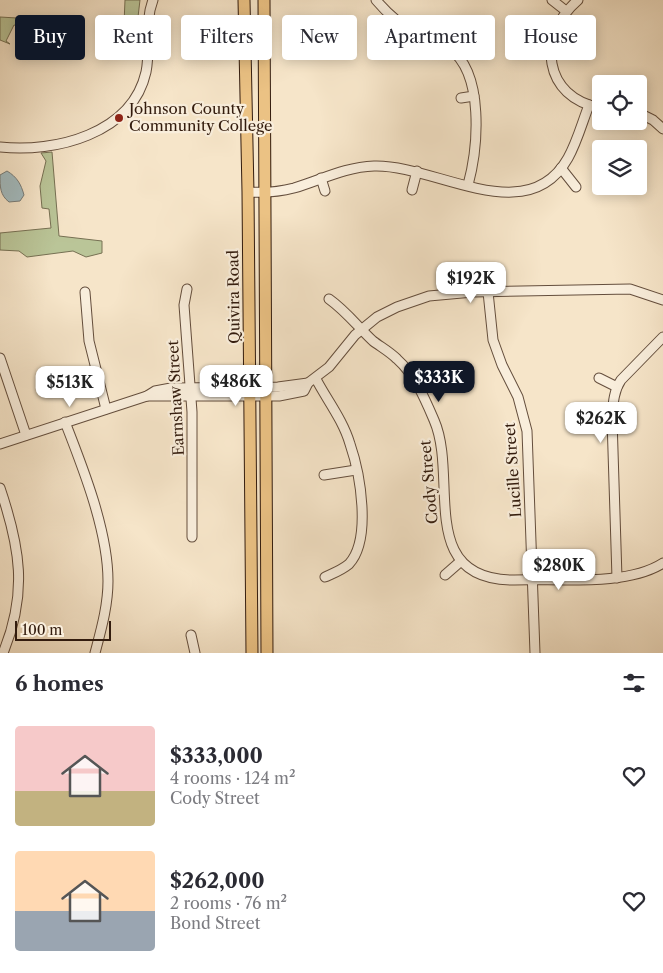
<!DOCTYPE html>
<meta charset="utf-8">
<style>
body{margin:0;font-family:"Libre Caslon Text",serif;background:#f7f7f7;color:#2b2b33;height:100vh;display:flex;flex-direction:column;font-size:19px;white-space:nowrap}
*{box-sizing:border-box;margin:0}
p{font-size:16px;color:#7c7c81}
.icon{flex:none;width:28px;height:28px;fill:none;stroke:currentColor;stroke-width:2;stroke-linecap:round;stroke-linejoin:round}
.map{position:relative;height:653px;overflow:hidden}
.drawer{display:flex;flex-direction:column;background:#fff;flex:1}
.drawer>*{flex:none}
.hud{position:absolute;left:15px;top:15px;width:634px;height:45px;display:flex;gap:10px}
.controls{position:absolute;left:592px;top:75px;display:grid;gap:10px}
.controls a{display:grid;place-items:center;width:55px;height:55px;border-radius:5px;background:#fff;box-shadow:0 2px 12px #0003;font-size:25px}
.scale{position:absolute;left:15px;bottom:12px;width:96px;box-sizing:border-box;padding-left:5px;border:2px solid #331c0e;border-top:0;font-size:14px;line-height:18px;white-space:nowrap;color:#331c0e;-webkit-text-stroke:4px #f9eedc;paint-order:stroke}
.price{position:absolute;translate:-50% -42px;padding:0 11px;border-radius:10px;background:#fff;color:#222;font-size:16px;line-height:32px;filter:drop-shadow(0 1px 2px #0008)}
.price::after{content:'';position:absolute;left:50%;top:30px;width:15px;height:11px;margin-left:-8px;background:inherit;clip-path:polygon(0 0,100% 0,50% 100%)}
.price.active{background:#111827;color:#fff}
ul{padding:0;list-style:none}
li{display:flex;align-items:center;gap:15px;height:125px;padding:0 15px}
li span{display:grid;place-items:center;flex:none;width:140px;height:100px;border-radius:5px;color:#555}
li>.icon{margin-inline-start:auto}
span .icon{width:60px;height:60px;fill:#fffc;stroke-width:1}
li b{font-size:21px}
h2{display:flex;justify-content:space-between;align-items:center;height:60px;padding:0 15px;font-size:21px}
.pill{padding:0 18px;border-radius:5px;background:#fff;box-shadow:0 2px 12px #0003;font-size:18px;line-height:45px}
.pill.active{background:#111827;color:#fff}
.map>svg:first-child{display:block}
.green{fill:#bac598;stroke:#767053}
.water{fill:#a3bcc1;stroke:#767c79}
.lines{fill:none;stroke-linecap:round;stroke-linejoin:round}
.minor-casing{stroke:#644e3d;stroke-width:11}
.major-casing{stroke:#331c0e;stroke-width:13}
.minor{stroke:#f9eedc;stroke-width:9}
.major{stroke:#ebc284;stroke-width:11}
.poi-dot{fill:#8f2418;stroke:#f9eedc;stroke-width:2}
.labels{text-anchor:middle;stroke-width:4.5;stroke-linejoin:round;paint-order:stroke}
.poi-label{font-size:15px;fill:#331c0e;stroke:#f9eedc;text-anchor:start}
.street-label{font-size:15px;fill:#331c0e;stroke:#f9eedc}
</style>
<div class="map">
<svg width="663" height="653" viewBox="0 0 663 653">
<rect width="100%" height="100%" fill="#f6e5c9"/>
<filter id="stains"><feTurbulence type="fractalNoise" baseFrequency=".004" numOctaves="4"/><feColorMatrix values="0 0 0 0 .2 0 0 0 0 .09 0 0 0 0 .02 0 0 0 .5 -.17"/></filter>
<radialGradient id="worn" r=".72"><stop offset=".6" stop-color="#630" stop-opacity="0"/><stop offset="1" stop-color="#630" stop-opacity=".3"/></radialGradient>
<g class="green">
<path d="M125 0H140L136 34 132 36 106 35 104 31 107 25 124 24Z"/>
<path d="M0 17 34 19 54 24 56 29 52 35V28L41 22 38 27 25 22 18 26 14 25 6 41 10 44 0 40Z"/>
<path d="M52 152 59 236 102 241V253L86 257 73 251 27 257 19 251 0 250V233L51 228 49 209 42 208 40 186 46 161 41 153Z"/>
</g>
<path class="water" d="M7 171C17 177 21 184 24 195L20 201 9 202C0 195 0 187 0 175Z"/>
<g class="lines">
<defs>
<g id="minor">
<path d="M376 0C387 13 399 24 414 32 426 38 439 41 449 48 485 73 478 148 468 185"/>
<path d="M552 0 566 11"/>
<path d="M578 0C536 36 543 98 601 108"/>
<path d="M461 98 474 96"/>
<path d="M639 113 653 120 663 129"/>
<path d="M0 147C55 153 132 134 146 72 151 48 144 23 153 0"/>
<path d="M561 168 576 187"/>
<path d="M321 178 325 191"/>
<path d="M412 190 417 171"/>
<path d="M248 192C264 193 279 192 294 188 321 180 345 167 374 166 435 164 527 231 568 158 577 142 582 123 589 105"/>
<path d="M187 289 184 305 192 412V537"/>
<path d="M85 292 89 341 106 409"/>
<path d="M488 292 493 340 502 365 518 397 527 431 535 653"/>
<path d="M329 299C346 311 358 327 373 341 381 347 390 352 397 359 415 375 425 399 434 420 459 477 416 578 511 580 555 578 626 587 663 563"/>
<path d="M0 358 26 435"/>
<path d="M599 378 617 387"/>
<path d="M316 379C327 400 343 420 350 444 360 473 372 539 349 564 342 570 334 573 325 577"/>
<path d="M147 396H279L304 391 308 383 329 367 355 335 377 317 397 307 429 296 473 292 630 289 663 300"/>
<path d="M65 422C83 468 108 531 108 581 108 606 101 630 95 653"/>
<path d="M0 444 147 396 155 391 171 388 278 387 308 383"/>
<path d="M324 475 356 470"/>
<path d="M0 488C20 547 28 593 3 653"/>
<path d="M445 575 461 561"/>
<path d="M617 578 612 419C613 406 613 392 621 380L663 337"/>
<path d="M191 635 195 653"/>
</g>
<g id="major">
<path d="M244 0 248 192 252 653"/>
<path d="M264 0 267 653"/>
</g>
</defs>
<use href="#minor" class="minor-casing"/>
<use href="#major" class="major-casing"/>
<use href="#minor" class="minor"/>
<use href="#major" class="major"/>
</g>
<circle class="poi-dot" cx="119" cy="118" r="5"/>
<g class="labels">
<g class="poi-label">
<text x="129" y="114">Johnson County<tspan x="129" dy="17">Community College</tspan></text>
</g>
<g class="street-label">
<text transform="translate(234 297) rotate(-91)" y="5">Quivira Road</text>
<text transform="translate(176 398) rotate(-93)" y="5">Earnshaw Street</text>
<text transform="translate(513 470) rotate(-94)" y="5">Lucille Street</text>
<text transform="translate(429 482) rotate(-95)" y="5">Cody Street</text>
</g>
</g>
<rect width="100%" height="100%" filter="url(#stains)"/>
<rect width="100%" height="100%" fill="url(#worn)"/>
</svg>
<div class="controls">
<a><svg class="icon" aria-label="locate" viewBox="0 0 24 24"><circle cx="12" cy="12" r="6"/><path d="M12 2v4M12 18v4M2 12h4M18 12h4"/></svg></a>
<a><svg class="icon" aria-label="layers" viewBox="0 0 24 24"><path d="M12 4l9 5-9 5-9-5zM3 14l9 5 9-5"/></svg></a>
</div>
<div class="scale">100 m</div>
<b class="price" style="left:471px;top:304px">$192K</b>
<b class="price active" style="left:439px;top:403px">$333K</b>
<b class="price" style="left:236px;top:407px">$486K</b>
<b class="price" style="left:70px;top:408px">$513K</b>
<b class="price" style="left:601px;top:444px">$262K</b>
<b class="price" style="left:559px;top:591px">$280K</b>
<div class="hud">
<a class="pill active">Buy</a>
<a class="pill">Rent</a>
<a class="pill">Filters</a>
<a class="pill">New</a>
<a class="pill">Apartment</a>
<a class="pill">House</a>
</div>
</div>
<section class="drawer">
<h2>6 homes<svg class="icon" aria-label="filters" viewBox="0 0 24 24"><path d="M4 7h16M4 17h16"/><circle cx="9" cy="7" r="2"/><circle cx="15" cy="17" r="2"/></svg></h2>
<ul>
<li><span style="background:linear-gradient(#f6c9c9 65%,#c2b280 0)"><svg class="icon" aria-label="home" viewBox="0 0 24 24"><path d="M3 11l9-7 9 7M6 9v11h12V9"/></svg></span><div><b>$333,000</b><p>4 rooms · 124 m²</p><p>Cody Street</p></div><svg class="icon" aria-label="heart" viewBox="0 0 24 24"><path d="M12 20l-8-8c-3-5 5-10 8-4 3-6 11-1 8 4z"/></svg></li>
<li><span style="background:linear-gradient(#ffd9b3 60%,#9aa5b1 0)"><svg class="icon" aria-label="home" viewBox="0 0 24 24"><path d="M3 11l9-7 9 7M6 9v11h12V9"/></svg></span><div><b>$262,000</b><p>2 rooms · 76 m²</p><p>Bond Street</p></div><svg class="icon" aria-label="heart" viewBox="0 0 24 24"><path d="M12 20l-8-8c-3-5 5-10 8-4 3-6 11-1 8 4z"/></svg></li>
</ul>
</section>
